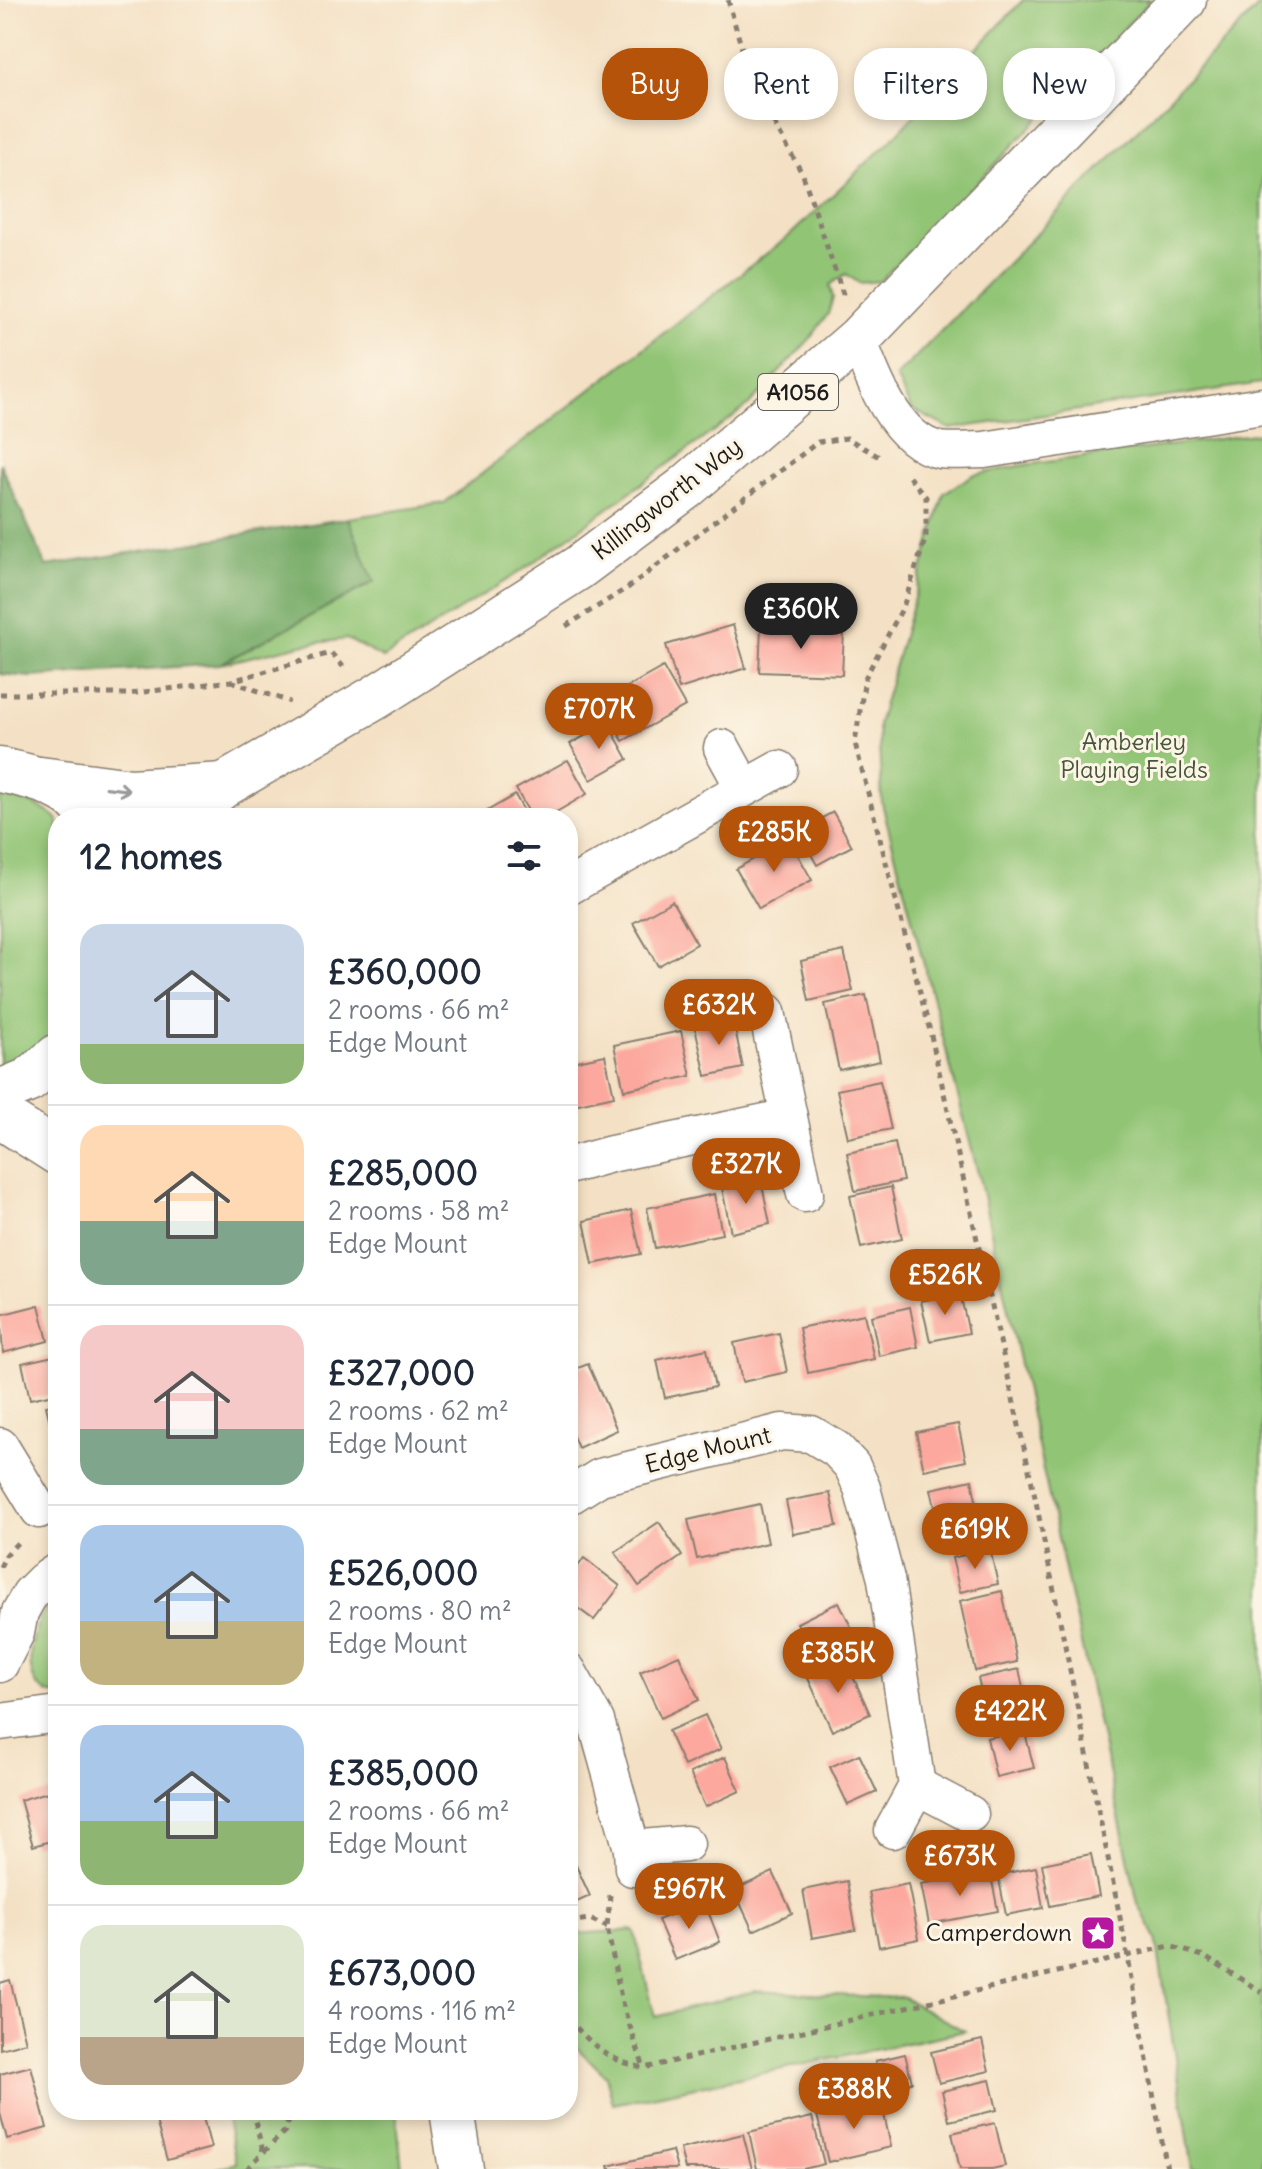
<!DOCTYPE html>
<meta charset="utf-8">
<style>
body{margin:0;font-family:Delius,sans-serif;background:#f6f6f7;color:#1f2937;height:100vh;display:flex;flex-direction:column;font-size:30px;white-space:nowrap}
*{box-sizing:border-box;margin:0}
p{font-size:26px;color:#747a83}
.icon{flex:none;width:44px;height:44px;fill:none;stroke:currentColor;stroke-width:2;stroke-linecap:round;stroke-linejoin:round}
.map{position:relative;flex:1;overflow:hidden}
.panel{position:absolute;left:48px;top:808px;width:530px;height:1312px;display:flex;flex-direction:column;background:#fff;border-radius:32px;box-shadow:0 4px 12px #0003}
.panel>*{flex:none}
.hud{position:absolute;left:602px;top:48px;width:540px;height:72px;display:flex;gap:16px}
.price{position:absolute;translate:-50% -68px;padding:0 18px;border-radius:28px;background:#b45309;color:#fff;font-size:26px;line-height:52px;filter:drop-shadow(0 2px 4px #0008)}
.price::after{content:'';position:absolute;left:50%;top:48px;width:24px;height:18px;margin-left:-12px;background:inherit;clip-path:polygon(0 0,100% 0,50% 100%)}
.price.active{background:#222;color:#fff}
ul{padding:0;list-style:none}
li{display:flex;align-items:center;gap:24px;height:200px;padding:0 32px}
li+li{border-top:2px solid #e0e1e3}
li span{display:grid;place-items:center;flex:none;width:224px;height:160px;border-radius:24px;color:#555}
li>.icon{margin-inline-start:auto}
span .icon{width:96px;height:96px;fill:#fffc;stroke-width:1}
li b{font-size:34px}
h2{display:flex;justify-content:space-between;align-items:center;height:96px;padding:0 32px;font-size:34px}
.tag{padding:0 28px;border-radius:32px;background:#fff;box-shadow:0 4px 12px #0003;font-size:28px;line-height:72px}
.tag.active{background:#b45309;color:#fff}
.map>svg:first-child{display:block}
.green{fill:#91c475;stroke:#567048;stroke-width:2}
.forest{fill:#74aa66;stroke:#486341;stroke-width:2}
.building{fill:#fca89e}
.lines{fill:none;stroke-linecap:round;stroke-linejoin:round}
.street-casing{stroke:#887e70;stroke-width:39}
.secondary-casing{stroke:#887e70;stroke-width:47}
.primary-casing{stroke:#887e70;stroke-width:47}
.path{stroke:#887e70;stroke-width:5;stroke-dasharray:6 6;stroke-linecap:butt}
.street{stroke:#fff;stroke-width:36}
.secondary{stroke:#fff;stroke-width:44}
.primary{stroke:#fff;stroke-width:44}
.oneway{stroke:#999}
.labels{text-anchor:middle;stroke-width:6;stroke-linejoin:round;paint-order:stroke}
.shield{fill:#fcf5e5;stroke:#5f5d58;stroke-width:2}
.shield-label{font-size:22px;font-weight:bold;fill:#1c1c1c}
.street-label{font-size:24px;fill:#1c1c1c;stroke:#fcf5e5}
.park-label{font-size:24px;fill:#45573b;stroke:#fcf5e5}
.poi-label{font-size:24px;fill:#1c1c1c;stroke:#fcf5e5;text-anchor:end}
</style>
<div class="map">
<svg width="1262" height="2169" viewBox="0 0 1262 2169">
<rect width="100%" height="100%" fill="#fcf5e5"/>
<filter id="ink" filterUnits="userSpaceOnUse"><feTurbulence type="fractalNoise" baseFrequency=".0125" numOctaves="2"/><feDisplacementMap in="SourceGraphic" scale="16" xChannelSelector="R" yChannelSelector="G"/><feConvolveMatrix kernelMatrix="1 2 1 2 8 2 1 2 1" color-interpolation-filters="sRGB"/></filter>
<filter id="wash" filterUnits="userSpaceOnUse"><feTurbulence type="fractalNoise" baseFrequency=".006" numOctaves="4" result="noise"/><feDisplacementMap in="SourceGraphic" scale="32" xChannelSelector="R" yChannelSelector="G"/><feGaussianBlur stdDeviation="1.8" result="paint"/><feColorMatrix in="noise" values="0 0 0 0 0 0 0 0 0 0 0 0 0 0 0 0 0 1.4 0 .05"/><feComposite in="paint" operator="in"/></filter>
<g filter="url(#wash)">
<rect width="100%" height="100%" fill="#f4e1c5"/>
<g class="green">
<path d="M1023 0H1151L965 196 880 281 859 283 846 274 830 285 833 298 828 314 809 340 749 405 526 568 383 658 347 639 301 645 220 664 373 582 348 518 444 503 788 237 892 139Z"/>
<path d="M1262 3V383L950 429 911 409 896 377Z"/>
<path d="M1262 433V2169H1193L1156 1938 1138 1904 979 1177 882 803 878 724 944 493 973 475 1024 465Z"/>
<path d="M0 794C22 799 41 805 58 820V1028L52 1039 0 1076Z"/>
<path d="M58 1594V1695C19 1693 29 1639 42 1615 46 1608 53 1601 58 1594Z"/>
<path d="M634 1930 655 2017 755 1991 812 1994 904 1998 965 2031 613 2104 606 2076 568 2039V1946L573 1934Z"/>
<path d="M225 2110H396L402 2169H215L236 2163Z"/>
</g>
<path class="forest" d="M0 463 46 566 348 518 374 582 220 664 31 677 0 674Z"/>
<g id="blocks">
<g class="building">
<path d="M733 625 746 668 679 689 666 645Z"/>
<path d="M761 627 844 631 842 675 759 672Z"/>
<path d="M663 667 685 706 623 741 601 702Z"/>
<path d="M608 723 628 759 591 780 570 744Z"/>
<path d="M568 760 587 794 546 818H532L516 789Z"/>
<path d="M515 795 528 818H475Z"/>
<path d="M833 812 852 846 817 865 798 831Z"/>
<path d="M789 839 812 880 759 909 736 869Z"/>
<path d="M672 901 697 944 658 966 633 923Z"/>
<path d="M844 951 853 991 809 1001 801 961Z"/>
<path d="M866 995 880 1061 839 1070 825 1004Z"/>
<path d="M733 1019 743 1068 706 1076 695 1027Z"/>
<path d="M681 1031 691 1076 624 1090 614 1045Z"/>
<path d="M605 1055 614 1096 574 1105 568 1079V1063Z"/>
<path d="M880 1081 891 1129 848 1138 837 1090Z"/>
<path d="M895 1143 903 1181 855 1191 847 1153Z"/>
<path d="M761 1180 770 1224 731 1233 722 1188Z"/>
<path d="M891 1187 902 1239 861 1248 850 1196Z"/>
<path d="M714 1194 722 1234 655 1248 647 1208Z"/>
<path d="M631 1210 641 1254 593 1264 584 1221Z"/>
<path d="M960 1293 969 1333 930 1341 921 1301Z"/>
<path d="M39 1305 48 1341 3 1353 0 1315Z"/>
<path d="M910 1307 918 1347 879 1356 871 1316Z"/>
<path d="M864 1314 874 1359 808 1373 799 1328Z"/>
<path d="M779 1333 787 1372 742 1382 734 1343Z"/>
<path d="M707 1349 715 1387 665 1398 657 1360Z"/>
<path d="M58 1355V1393L30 1399 22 1363Z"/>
<path d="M588 1364 617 1430 578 1448 568 1425V1372Z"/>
<path d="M58 1404V1442L55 1443 46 1406Z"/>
<path d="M958 1424 966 1461 924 1470 916 1432Z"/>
<path d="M972 1480 983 1535 943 1543 931 1489Z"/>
<path d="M830 1493 837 1526 793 1534 786 1501Z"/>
<path d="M760 1504 768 1543 697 1559 688 1520Z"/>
<path d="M659 1522 682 1556 639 1586 615 1552Z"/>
<path d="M990 1549 998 1584 960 1592 952 1558Z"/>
<path d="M584 1558 620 1586 594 1620 568 1601V1580Z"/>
<path d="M1002 1591 1017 1662 975 1671 960 1601Z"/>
<path d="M839 1602 856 1637 814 1658 797 1623Z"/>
<path d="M679 1655 699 1700 661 1718 640 1672Z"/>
<path d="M845 1659 870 1714 832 1731 807 1676Z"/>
<path d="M1019 1669 1027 1706 986 1715 978 1678Z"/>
<path d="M705 1715 721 1749 684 1766 668 1731Z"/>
<path d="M1024 1729 1034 1768 996 1777 987 1738Z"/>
<path d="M859 1754 877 1792 848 1805 830 1767Z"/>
<path d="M725 1757 740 1791 705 1807 690 1773Z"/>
<path d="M58 1789V1839L33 1846 20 1800Z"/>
<path d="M1091 1854 1099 1896 1050 1906 1042 1864Z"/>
<path d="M573 1859 590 1896 568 1906V1861Z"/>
<path d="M1036 1867 1043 1908 1006 1915 998 1875Z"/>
<path d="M990 1871 998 1911 929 1924 921 1884Z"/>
<path d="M773 1872 792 1913 753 1931 734 1890Z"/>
<path d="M847 1881 856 1930 812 1938 803 1890Z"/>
<path d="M908 1884 919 1939 879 1947 869 1892Z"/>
<path d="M704 1901 720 1942 675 1960 658 1920Z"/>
<path d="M10 1980 26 2042 0 2049V1983Z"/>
<path d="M982 2040 989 2071 939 2083 931 2052Z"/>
<path d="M905 2054 912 2082 881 2089 875 2061Z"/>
<path d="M31 2066 47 2128 7 2139 0 2113V2074Z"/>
<path d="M990 2080 997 2110 949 2121 942 2091Z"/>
<path d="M881 2100 891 2147 828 2162 817 2115Z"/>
<path d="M153 2110H201L211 2148 167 2160Z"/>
<path d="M812 2117 824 2164 803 2169H757L749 2132Z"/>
<path d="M995 2123 1005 2166 992 2169H960L952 2133Z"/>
<path d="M743 2134 752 2169H685L680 2149Z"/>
<path d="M672 2151 677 2169H609L608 2166Z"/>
</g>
</g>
</g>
<g filter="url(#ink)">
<use href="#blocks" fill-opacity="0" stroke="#887e70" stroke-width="2"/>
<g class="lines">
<defs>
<g id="street">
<path d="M858 339C872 377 896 442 940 450 954 452 970 450 984 450L1262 406"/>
<path d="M722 748 744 788"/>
<path d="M568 887 779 769"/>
<path d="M767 1012 805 1194"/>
<path d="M568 1166 611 1154 789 1117"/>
<path d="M0 1446 39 1510"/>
<path d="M568 1497 600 1477 782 1432 811 1434 836 1449 852 1466 862 1488 886 1579 917 1786 893 1830"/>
<path d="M0 1664 16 1633 20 1612 30 1594 43 1581 58 1571"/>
<path d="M568 1671 596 1721 632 1849 633 1868"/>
<path d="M0 1722 58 1714"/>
<path d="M917 1786 970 1814"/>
<path d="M632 1849 686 1844"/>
</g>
<g id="secondary">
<path d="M0 1116 58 1153"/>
<path d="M452 2110 461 2169"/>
</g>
<g id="primary">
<path d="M0 770C33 777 73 785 91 818"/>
<path d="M40 779 131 791 224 785"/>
<path d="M181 818 224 785 376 697 578 568 685 488 858 339 1184 0"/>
<path d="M0 1092 29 1080 58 1056"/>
</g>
</defs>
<use href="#street" class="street-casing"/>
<use href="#secondary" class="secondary-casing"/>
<use href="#primary" class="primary-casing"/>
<g class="path">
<path d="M728 0 752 84 803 175 845 300"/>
<path d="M909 477 926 497V537L903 607 865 678 855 743 930 1031 1034 1492 1128 1957 1167 2169"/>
<path d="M566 626 629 587 818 442 847 438 881 458"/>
<path d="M231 681 290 702"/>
<path d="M0 694H129L231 681 331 653 347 671"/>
<path d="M0 1567 6 1555 20 1540"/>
<path d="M610 1895 607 1927 622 2003 644 2068"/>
<path d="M568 1922 590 1919 607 1927"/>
<path d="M568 2019C594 2046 606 2060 644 2068L1170 1946 1203 1956 1262 1992"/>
<path d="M252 2110 263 2151"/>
<path d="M247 2169 285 2131 292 2110"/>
</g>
<use href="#street" class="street"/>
<use href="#secondary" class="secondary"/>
<use href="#primary" class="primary"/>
</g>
<defs><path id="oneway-shaft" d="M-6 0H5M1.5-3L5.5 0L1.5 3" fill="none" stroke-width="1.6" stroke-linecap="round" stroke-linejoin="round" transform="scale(2)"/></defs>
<use class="oneway" href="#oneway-shaft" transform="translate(118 789) rotate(7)"/>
</g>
<defs>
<symbol id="sight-square" viewBox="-11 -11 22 22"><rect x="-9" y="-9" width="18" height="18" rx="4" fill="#b5179e" stroke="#fcf5e5"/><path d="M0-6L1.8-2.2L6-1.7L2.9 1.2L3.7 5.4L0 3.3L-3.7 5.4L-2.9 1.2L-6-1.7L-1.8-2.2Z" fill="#fff"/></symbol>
</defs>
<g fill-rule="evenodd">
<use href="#sight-square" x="1078" y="1913" width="40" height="40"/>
</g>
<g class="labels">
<rect class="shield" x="758" y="374" width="80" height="36" rx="6"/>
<g class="shield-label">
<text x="798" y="400">A1056</text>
</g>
<g class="street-label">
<text transform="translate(667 499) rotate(-38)" y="8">Killingworth Way</text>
<text transform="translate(708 1450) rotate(-14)" y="8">Edge Mount</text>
</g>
<g class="park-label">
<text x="1134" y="750">Amberley<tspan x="1134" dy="28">Playing Fields</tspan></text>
</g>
<g class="poi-label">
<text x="1072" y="1941">Camperdown</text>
</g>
</g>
</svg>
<b class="price active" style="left:801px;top:651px">£360K</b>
<b class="price" style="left:599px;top:751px">£707K</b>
<b class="price" style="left:774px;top:874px">£285K</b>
<b class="price" style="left:719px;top:1047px">£632K</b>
<b class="price" style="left:746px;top:1206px">£327K</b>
<b class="price" style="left:945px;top:1317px">£526K</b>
<b class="price" style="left:975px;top:1571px">£619K</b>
<b class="price" style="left:838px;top:1695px">£385K</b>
<b class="price" style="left:1010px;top:1753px">£422K</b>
<b class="price" style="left:960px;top:1898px">£673K</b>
<b class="price" style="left:689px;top:1931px">£967K</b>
<b class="price" style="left:854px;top:2131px">£388K</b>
<div class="hud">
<a class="tag active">Buy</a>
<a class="tag">Rent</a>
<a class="tag">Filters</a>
<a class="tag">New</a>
</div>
<section class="panel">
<h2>12 homes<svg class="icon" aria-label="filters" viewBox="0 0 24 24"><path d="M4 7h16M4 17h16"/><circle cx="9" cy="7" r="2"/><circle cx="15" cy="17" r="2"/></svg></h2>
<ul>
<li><span style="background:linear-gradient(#c9d6e8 75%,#8fb573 0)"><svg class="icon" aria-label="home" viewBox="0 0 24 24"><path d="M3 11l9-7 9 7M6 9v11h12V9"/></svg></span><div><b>£360,000</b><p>2 rooms · 66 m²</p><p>Edge Mount</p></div></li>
<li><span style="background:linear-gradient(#ffd9b3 60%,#7fa58c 0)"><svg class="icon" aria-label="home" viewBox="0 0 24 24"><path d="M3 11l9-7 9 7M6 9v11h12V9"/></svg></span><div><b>£285,000</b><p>2 rooms · 58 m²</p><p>Edge Mount</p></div></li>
<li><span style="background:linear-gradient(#f6c9c9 65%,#7fa58c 0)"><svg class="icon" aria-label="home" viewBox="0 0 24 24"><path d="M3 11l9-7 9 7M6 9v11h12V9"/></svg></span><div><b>£327,000</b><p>2 rooms · 62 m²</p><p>Edge Mount</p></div></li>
<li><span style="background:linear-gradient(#a9c7e8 60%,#c2b280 0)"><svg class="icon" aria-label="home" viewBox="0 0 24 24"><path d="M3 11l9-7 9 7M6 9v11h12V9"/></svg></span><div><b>£526,000</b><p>2 rooms · 80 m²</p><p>Edge Mount</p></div></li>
<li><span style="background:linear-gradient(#a9c7e8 60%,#8fb573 0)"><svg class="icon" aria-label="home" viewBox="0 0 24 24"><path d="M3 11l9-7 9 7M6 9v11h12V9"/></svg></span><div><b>£385,000</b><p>2 rooms · 66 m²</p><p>Edge Mount</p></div></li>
<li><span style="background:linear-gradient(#dfe7d0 70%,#b9a48a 0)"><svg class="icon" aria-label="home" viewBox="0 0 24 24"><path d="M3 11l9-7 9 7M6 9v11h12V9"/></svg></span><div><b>£673,000</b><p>4 rooms · 116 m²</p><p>Edge Mount</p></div></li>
</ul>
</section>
</div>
